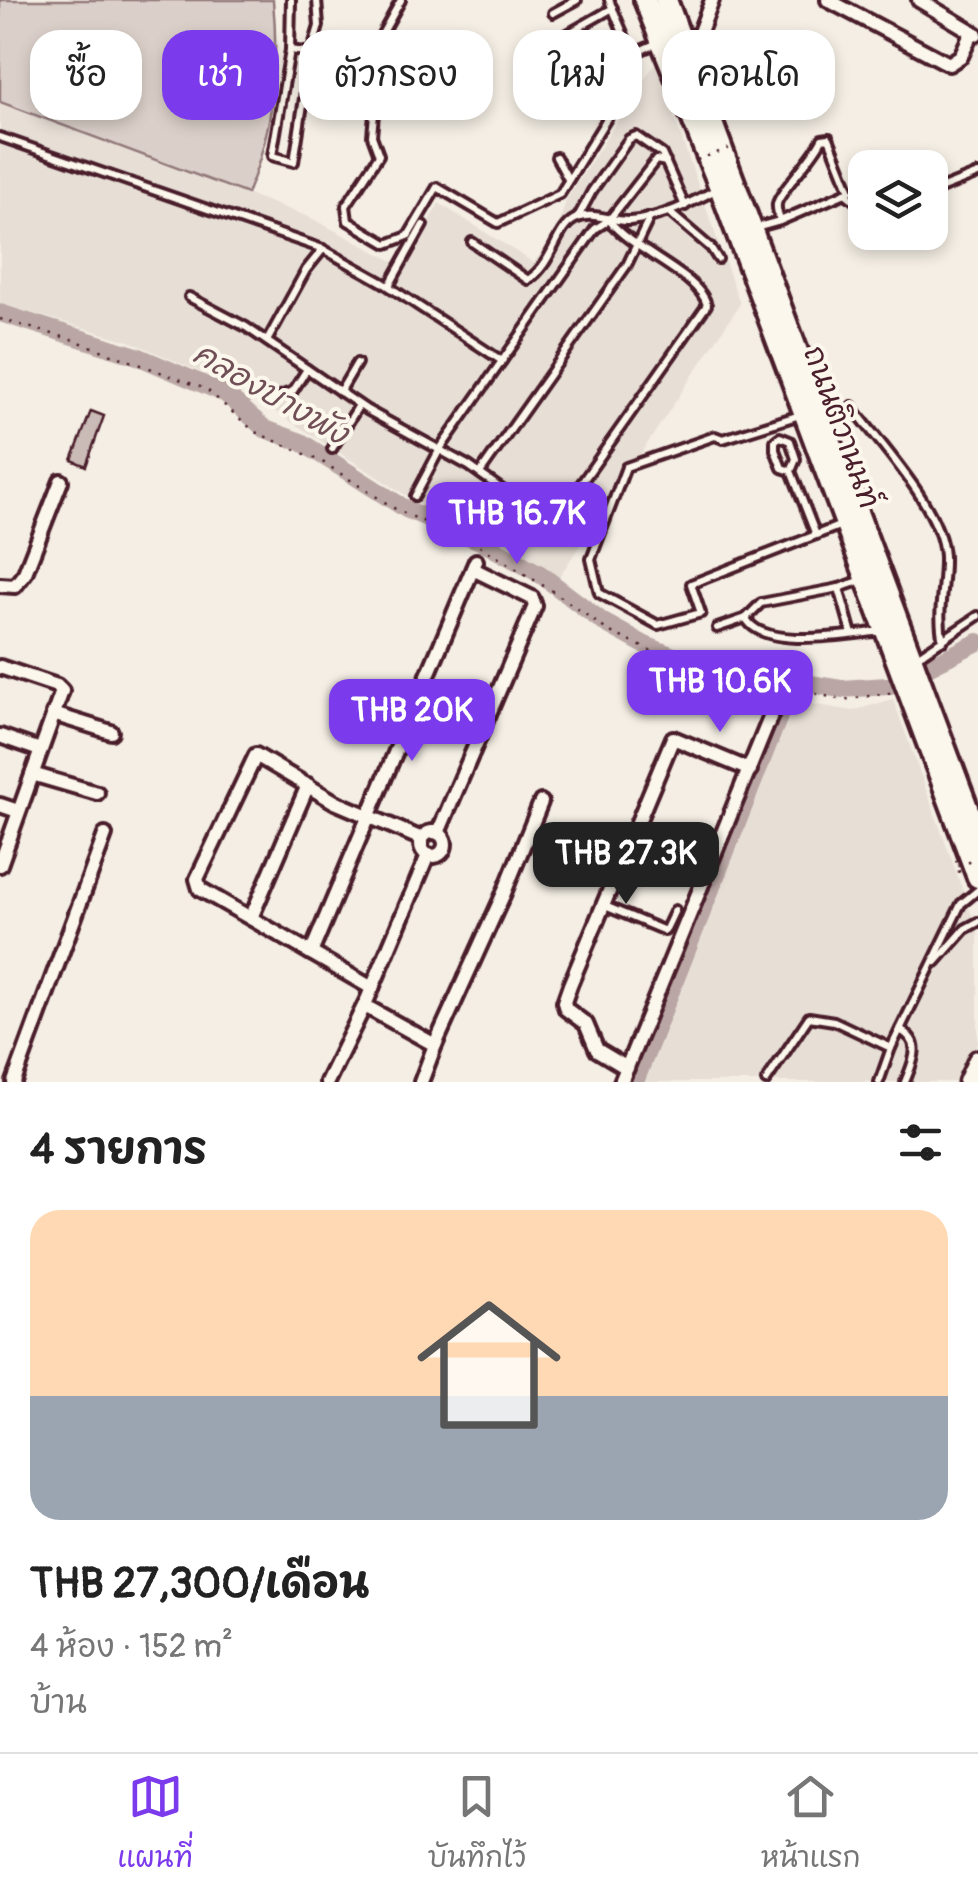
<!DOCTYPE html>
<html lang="th">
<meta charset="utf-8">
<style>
body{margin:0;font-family:Pangolin,"Playpen Sans Thai",sans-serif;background:#f6f6f6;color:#222;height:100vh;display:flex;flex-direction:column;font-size:38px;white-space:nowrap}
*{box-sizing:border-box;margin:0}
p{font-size:32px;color:#767676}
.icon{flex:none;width:55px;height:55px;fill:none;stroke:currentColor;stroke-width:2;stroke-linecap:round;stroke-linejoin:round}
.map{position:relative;height:1082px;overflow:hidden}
.details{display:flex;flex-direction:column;background:#fff;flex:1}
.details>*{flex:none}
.top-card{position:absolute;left:30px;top:30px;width:920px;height:90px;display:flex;gap:20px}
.buttons{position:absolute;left:848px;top:150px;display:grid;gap:20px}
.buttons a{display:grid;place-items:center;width:100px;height:100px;border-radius:20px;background:#fff;box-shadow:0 5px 15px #0003;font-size:50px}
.price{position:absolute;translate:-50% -85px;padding:0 22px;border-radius:20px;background:#7c3aed;color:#fff;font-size:32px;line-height:65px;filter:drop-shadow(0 2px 5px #0008)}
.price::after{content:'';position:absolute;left:50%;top:60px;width:30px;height:22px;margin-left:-15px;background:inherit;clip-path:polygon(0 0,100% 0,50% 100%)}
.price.on{background:#222;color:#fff}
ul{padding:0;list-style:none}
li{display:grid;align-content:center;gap:20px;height:530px;padding:0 30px}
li+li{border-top:2px solid #e0e0e0}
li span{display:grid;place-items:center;height:310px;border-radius:30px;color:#555}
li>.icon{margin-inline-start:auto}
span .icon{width:180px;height:180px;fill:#fffc;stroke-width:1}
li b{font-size:42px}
h2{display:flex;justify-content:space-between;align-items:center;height:120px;padding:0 30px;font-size:42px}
.chip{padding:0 35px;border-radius:30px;background:#fff;box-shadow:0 5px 15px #0003;font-size:35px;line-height:90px}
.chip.on{background:#7c3aed;color:#fff}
.dock{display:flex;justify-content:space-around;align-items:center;height:140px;border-top:2px solid #e0e0e0;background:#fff;font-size:28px;color:#767676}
.dock a{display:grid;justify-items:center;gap:5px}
.dock .on{color:#7c3aed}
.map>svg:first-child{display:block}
.built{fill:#e7dfd6}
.green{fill:#dbd0c9;stroke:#92787a;stroke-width:2.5}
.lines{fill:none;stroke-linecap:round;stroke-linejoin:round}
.river{stroke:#baa7a5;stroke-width:18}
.building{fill:#cabbb6;stroke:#4a1f2b;stroke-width:2.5}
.lane-casing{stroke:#4a1f2b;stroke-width:14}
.street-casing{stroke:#4a1f2b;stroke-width:20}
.secondary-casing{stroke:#4a1f2b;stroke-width:25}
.primary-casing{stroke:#4a1f2b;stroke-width:28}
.path{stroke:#4a1f2b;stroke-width:2.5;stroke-dasharray:2.5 8;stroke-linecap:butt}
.lane{stroke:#fbf7ec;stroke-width:6}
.street{stroke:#fbf7ec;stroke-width:12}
.secondary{stroke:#fbf7ec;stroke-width:18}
.primary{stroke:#fbf7ec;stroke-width:20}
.path-bridge{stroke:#4a1f2b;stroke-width:2.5;stroke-dasharray:2.5 8;stroke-linecap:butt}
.labels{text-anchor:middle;stroke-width:8;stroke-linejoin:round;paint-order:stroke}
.street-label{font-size:30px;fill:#4a1f2b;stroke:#fbf7ec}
.water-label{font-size:32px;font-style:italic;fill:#714f56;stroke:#fbf7ec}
</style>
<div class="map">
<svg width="978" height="1082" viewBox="0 0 978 1082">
<rect width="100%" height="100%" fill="#f4eee4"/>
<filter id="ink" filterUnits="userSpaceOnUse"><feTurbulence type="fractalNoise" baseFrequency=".01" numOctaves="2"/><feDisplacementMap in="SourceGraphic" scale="20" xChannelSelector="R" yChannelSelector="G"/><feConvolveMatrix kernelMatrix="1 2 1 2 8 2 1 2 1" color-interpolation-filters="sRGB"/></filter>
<g filter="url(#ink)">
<g class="built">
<path d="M655 63 740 304 557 580 435 514 242 390 129 341 0 304V102L309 217 403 266 439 203 534 263 558 228 566 200Z"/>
<path d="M893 699 978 932V1042L960 1082H636L794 701 853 711Z"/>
</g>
<path class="green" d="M0 0H273C279 65 273 134 247 194L0 102Z"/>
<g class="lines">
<g class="river">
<path d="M0 313 137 356 226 394 265 429 301 442 406 509 480 541 540 574 603 622 643 644 681 659 718 669 841 689 888 686"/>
<path d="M930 666 978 642"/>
<path d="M635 1082 793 681"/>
</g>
</g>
<path class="building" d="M91 411 104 416 86 466 72 460Z"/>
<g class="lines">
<defs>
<g id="lane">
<path d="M291 0 290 50 272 156 294 162 311 53 319 26 317 0"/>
<path d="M401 0 381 36 372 136 379 155 346 206 348 221 387 244 408 236 437 187 498 223 560 194 622 94 632 54 660 42"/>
<path d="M553 13 577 0"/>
<path d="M562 37 613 8"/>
<path d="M290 50 311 53"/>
<path d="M586 77 632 54 609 0"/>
<path d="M0 137 323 249"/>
<path d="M556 157 568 179"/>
<path d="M845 193 865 209"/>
<path d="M930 193 978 174"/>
<path d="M669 212 711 248 718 259"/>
<path d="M578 217 592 191 629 139 636 136 662 154 685 206"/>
<path d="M755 228 780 221 850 191 829 138 822 139C814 157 779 192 777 204 776 210 779 216 780 221"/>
<path d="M472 242 528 280C554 263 555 229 575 219 592 210 611 222 630 221 662 218 691 203 719 188"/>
<path d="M389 286 423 225"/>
<path d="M189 297 246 327 367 410 469 466 549 523 554 522 707 305C700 275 632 251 609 220"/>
<path d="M267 341 306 270 323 249 382 282 502 361"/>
<path d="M340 392 357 363"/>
<path d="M278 397 293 391 307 369"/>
<path d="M852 406C881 446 941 507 944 556 945 585 936 612 943 641"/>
<path d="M800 415 723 439 715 436 626 467 591 559 599 593 658 625 701 613 691 584 844 524"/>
<path d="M332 449 359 405"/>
<path d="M791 471 796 459 790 441 780 437 775 441V450L782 468 791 471 816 535"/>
<path d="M480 473 627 265 650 217"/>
<path d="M415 496 440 449 595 229 609 220 656 160 666 162"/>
<path d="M839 588 852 634"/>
<path d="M746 618C762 651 851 634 882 631"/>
<path d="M717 628 746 618 761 603 839 588 865 579"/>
<path d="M917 657 978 616"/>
<path d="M605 906 665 931 675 910"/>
<path d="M936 962 965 929 978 922"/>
<path d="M900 1030C924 1042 913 1062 905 1082"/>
<path d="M766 1081 809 1017 834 1021 891 1048"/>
<path d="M879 1082 891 1048 961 904 978 890"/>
</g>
<g id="street">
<path d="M828 0 949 64 961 56 972 32"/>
<path d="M919 0 976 34"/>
<path d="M685 52 697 40 712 0"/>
<path d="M0 585 15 586 25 573 61 481"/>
<path d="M0 667 57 686 62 691 0 865"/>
<path d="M53 714 111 732"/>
<path d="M0 736 40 750"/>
<path d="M32 774 97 793"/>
<path d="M0 805 18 811"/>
<circle cx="433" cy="844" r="12"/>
<path d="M438 833 535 606 532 598 473 569"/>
<path d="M251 918 308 785"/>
<path d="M311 953 476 561"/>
<path d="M372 988 200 889 197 879 256 755 335 802 422 839"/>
<path d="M365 1006 435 1045 421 1082"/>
<path d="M435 1045 504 893 541 802"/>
<path d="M627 1068 597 1050 586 1024 566 1009 564 1002 570 985 673 738 750 770"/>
<path d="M14 1082 105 835"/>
<path d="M327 1082 367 1000 428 855"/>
<path d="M621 1082 783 686"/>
</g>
<path id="secondary" d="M968 1082 978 1060"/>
<g id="primary">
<path d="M645 0 720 187 978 877"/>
<path d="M666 0 978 837"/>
</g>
</defs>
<use href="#lane" class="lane-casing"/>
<use href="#street" class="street-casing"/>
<use href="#secondary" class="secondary-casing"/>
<use href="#primary" class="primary-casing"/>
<g class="path">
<path d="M0 319 74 340 206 389 255 432 321 461 397 510 478 545 563 598 608 631 668 659 699 670 772 684"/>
<path d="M795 689 843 700 895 692"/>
<path d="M956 860 961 879"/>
</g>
<use href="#lane" class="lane"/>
<use href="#street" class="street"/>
<use href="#secondary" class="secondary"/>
<use href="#primary" class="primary"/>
<g class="path-bridge">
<path d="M697 160 730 148"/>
<path d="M958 866 978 859"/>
</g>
</g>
</g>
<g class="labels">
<g class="street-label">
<text transform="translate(842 427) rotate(70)" y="10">ถนนติวานนท์</text>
</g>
<g class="water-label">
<text transform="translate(271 393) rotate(30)" y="11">คลองบางพัง</text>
</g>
</g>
</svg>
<div class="buttons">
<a><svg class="icon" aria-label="layers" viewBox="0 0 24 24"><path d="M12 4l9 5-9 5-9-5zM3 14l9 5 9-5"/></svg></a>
</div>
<b class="price" style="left:517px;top:567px">THB 16.7K</b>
<b class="price" style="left:720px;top:735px">THB 10.6K</b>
<b class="price" style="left:412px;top:764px">THB 20K</b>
<b class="price on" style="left:626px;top:907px">THB 27.3K</b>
<div class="top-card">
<a class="chip">ซื้อ</a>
<a class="chip on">เช่า</a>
<a class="chip">ตัวกรอง</a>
<a class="chip">ใหม่</a>
<a class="chip">คอนโด</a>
</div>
</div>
<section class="details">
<h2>4 รายการ<svg class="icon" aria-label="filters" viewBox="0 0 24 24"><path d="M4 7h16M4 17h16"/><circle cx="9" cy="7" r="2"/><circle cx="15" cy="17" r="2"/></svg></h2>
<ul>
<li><span style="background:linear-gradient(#ffd9b3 60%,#9aa5b1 0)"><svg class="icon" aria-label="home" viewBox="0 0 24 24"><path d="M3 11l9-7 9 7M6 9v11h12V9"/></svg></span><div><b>THB 27,300/เดือน</b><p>4 ห้อง · 152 m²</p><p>บ้าน</p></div></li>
</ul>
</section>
<nav class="dock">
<a class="on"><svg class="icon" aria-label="map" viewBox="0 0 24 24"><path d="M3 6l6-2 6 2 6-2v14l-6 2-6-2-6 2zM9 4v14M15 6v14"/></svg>แผนที่</a>
<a><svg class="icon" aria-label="saved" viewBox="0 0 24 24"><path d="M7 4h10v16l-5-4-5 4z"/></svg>บันทึกไว้</a>
<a><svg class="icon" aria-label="home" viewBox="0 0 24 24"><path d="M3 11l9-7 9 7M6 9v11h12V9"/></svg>หน้าแรก</a>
</nav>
